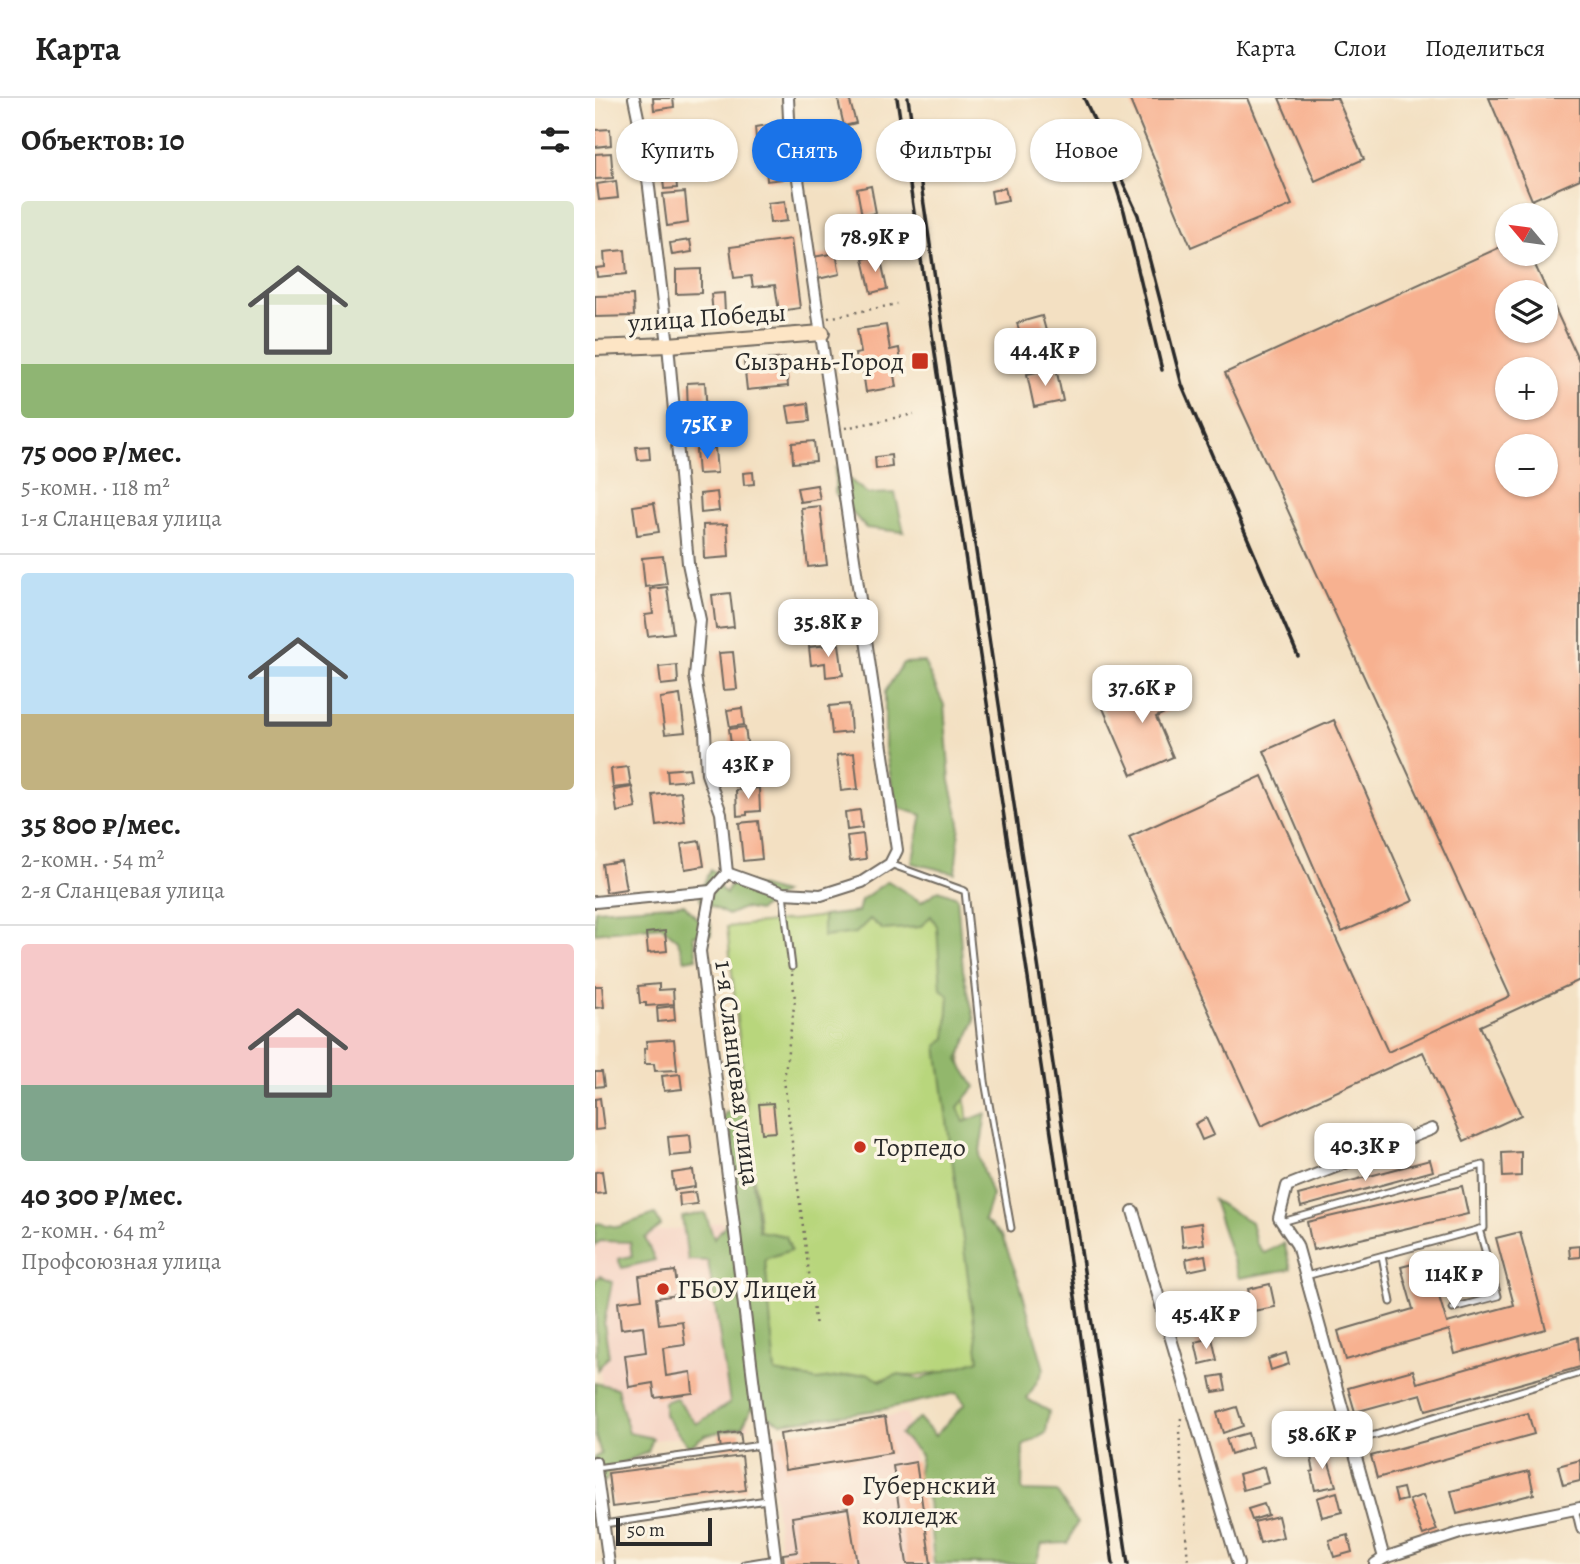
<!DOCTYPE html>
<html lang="ru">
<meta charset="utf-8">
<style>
body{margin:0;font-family:Alegreya,serif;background:#f6f6f6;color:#222;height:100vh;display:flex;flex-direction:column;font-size:26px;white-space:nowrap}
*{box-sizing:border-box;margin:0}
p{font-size:23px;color:#767676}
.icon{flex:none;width:38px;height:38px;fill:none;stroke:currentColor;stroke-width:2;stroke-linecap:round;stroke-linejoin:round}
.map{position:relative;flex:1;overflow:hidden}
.drawer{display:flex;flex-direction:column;background:#fff;width:595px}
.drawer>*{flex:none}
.banner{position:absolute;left:21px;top:21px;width:665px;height:63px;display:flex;gap:14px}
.needle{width:46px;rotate:299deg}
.tools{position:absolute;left:900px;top:105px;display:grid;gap:14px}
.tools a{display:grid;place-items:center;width:63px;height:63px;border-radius:50%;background:#fff;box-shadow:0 2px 5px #0004;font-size:35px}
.scale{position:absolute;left:21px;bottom:18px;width:96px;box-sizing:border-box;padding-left:7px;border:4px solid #2b2b2b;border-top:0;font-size:19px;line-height:24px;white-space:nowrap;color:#2b2b2b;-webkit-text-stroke:5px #fcf5e5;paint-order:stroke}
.price{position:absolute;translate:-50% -60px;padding:0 16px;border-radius:14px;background:#fff;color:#222;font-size:23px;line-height:46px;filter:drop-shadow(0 2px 4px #0008)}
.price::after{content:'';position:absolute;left:50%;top:42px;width:21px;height:16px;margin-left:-10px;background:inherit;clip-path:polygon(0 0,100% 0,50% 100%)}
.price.current{background:#1a73e8;color:#fff}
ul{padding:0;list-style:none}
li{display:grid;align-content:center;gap:14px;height:371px;padding:0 21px}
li+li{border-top:2px solid #e0e0e0}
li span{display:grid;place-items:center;height:217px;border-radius:7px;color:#555}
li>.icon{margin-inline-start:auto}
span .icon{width:126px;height:126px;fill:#fffc;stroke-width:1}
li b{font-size:30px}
h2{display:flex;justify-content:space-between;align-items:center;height:84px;padding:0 21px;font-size:30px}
.chip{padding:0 24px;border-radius:32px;background:#fff;box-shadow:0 2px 5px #0004;font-size:24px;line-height:63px}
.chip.current{background:#1a73e8;color:#fff}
header{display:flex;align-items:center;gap:42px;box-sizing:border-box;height:98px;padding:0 35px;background:#fff;border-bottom:2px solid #e0e0e0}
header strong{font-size:33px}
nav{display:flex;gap:38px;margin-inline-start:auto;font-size:24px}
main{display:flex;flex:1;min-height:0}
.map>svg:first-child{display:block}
.built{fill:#f5d2c2}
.green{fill:#b8d67c;stroke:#728054;stroke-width:2}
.forest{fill:#92b76c;stroke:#5e714c;stroke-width:2}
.building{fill:#f7b190;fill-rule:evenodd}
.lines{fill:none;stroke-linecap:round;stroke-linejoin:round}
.lane-casing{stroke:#716a60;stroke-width:9}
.street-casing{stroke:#716a60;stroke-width:14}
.secondary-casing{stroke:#716a60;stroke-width:18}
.path{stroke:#716a60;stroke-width:2.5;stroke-dasharray:2 5;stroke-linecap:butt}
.lane{stroke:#fff;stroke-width:5}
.street{stroke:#fff;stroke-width:10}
.secondary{stroke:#fde5c5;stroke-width:14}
.rail{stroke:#2b2b2b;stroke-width:3.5}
.poi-dot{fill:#c8321e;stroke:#fcf5e5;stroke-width:2.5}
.labels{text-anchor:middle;stroke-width:7;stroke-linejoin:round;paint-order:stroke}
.street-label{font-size:26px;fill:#2b2b2b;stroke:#fcf5e5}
.poi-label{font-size:26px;fill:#2b2b2b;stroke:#fcf5e5;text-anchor:start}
</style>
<header>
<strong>Карта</strong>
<nav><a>Карта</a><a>Слои</a><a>Поделиться</a></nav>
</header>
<main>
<section class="drawer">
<h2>Объектов: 10<svg class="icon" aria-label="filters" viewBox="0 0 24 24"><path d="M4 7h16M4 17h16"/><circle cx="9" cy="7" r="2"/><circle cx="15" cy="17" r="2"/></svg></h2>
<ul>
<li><span style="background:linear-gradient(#dfe7d0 75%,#8fb573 0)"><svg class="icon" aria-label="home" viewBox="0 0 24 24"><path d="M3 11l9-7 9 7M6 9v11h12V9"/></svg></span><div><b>75 000 ₽/мес.</b><p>5-комн. · 118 m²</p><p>1-я Сланцевая улица</p></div></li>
<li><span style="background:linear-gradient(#bfe0f5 65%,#c2b280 0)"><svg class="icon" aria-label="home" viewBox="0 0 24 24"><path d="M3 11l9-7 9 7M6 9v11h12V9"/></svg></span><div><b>35 800 ₽/мес.</b><p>2-комн. · 54 m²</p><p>2-я Сланцевая улица</p></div></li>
<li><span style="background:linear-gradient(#f6c9c9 65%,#7fa58c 0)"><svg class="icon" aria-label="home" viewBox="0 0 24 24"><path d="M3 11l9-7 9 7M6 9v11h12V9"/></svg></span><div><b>40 300 ₽/мес.</b><p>2-комн. · 64 m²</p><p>Профсоюзная улица</p></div></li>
</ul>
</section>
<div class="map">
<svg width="985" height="1466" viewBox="0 0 985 1466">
<rect width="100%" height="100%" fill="#fcf5e5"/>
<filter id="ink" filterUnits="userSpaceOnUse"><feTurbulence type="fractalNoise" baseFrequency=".0143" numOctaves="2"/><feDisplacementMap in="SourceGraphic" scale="14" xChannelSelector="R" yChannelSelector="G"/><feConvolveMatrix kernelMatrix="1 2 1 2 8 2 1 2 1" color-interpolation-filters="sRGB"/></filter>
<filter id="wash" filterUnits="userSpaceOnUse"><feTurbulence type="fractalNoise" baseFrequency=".00686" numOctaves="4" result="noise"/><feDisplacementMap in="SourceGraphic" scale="28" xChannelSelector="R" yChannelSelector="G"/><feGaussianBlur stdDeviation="1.57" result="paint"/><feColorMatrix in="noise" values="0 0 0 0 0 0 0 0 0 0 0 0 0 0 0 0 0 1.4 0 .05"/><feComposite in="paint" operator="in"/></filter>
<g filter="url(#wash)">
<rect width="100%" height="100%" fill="#f3e0c2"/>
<g class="built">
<path d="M127 1124 153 1330 15 1348 0 1238V1143Z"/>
<path d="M312 1315 338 1466H187L172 1339Z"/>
</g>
<path class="green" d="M349 805 399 1268 182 1293 132 829Z"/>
<g class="forest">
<path d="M240 370 273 396 300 395 309 434 271 430 240 395Z"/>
<path d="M329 564 349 607 355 683 365 725 360 775 317 765 327 717 301 709 290 649V594L308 565Z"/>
<path d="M116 772 124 776V789L131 796 138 781 188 795 163 813 148 810 133 817 105 802 106 791Z"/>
<path d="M293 783 326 804 344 792 362 799 368 872 380 923 363 962 380 989 363 1009 369 1024 391 1015 384 1059 397 1097 389 1122 407 1138 425 1186 449 1271 432 1301 454 1313 451 1335 428 1348 427 1393 462 1394 482 1425 473 1445 447 1446 441 1466H339L333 1403 322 1379 326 1357 305 1336 324 1320 340 1338 370 1306 362 1295 289 1311 187 1325 157 1310 147 1329 110 1337 94 1349 69 1317V1304L81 1300 101 1326 135 1305 113 1163 93 1162 87 1119 110 1115 119 1141 139 1116 137 1038 123 1029 131 1014H149L164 1133 191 1138 196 1152 170 1161 180 1274 222 1282 272 1275 286 1283 304 1276 325 1281 384 1262 342 948 351 940 354 898 346 891 342 828 336 818 325 829 288 832 275 821 261 835 228 839V818L263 814 266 802Z"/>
<path d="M89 806 104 823 116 826V837H98L102 860 90 862 82 841 66 828 0 835V812Z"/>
<path d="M618 1102 656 1124 661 1145 669 1155 689 1145 696 1171 644 1180Z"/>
<path d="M60 1116 66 1128 50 1140 60 1162 27 1170 23 1161 37 1158 35 1144 5 1143 0 1148V1127L3 1125 23 1129Z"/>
<path d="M5 1178 17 1184 9 1226 14 1258 2 1272 0 1182Z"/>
<path d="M0 1285 22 1290 34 1335 58 1340 53 1354 22 1367 10 1384 0 1382V1359L6 1356 0 1336Z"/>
</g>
<g id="blocks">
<g class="building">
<path d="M58 0H78L79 9 59 12Z"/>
<path d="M254 0 261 25 249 28 243 2Z"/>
<path d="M534 0H653L697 107 596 149Z"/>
<path d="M684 0H742L769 61 720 83Z"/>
<path d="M894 0H985V81L937 102Z"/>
<path d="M181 26 184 49 162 51 160 29Z"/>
<path d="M15 31 16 47 0 49V32Z"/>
<path d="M80 39 81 50 63 52 62 41Z"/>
<path d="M16 55 18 80 0 81V56Z"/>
<path d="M79 59 82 90 69 91 66 60Z"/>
<path d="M186 66 188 81 172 83 171 67Z"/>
<path d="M21 83 23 100 4 102 2 86Z"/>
<path d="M276 88 281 115 267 118 262 91Z"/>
<path d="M410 90 413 102 398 105 396 93Z"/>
<path d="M90 94 93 125 72 128 68 96Z"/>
<path d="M190 103 192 123 175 125 173 105Z"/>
<path d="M196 141 205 210 184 213 180 187 158 189 156 178 139 180 135 149Z"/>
<path d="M95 142 97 154 77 157 75 145Z"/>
<path d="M912 146V156H935L985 265V882L885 928 926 1017 869 1043 828 954 666 1028 534 739 667 678 793 954 915 898 630 275ZM912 194H950V233H912ZM912 271H950V310H912ZM912 348H950V387H912Z"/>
<path d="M30 152 32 176 2 179 1 170 10 169 9 154Z"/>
<path d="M241 155 245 176 223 181 218 159Z"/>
<path d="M285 157 292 191 276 195 268 161Z"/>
<path d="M106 171V195L81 196V172Z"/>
<path d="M129 195 130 215 118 216 116 196Z"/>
<path d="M38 197 39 218 0 219V198Z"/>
<path d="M447 218 454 244 429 251 422 225Z"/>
<path d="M291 227 295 252 304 250 306 264 297 265 301 289 271 294 267 267 262 268 260 256 266 255 262 231Z"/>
<path d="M190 260 193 288 152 292 149 264Z"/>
<path d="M461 270 468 303 439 309 432 276Z"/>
<path d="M110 284 112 316 93 317 92 285Z"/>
<path d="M213 305 215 323 195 325 192 308Z"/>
<path d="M219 343 221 363 198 365 197 345Z"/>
<path d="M54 348 55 361 43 362 41 349Z"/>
<path d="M120 350 122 375 103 376 101 352Z"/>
<path d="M296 357 297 369 281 371 280 359Z"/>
<path d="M158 374 159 386 149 387 148 375Z"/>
<path d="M222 387 225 401 205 404 202 390Z"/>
<path d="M122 394 124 413 106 415 105 396Z"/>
<path d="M59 405 64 434 42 437 38 408Z"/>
<path d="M225 408 232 467 213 469 206 410Z"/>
<path d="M132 426 134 459 109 461 108 427Z"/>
<path d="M68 458 72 486 50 489 47 460Z"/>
<path d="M72 489 78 535 53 538 50 517 58 516 55 491Z"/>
<path d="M135 495 139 529 121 531 117 497Z"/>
<path d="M237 504 240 521 221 524 219 506Z"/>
<path d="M244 546 248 577 231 579 230 565 216 567 214 549Z"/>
<path d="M138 554 142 591 128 592 124 555Z"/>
<path d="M82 567 83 585 66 587 64 569Z"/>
<path d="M572 580 584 608 561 619 578 659 537 677 507 608Z"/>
<path d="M85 597 90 634 70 636 65 600Z"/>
<path d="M254 606 256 634 237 636 234 608Z"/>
<path d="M147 610 149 627 135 629 132 612Z"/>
<path d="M739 622 818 803 747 834 669 653Z"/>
<path d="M150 629 153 652 137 654 134 631Z"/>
<path d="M259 655 263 691 246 693 242 657Z"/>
<path d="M160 660V662L171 660 172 667 158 669 161 685 141 688 138 663Z"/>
<path d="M33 669 36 688 18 690 16 671Z"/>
<path d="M94 670 96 682 73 684 72 672Z"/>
<path d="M37 689 41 710 22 714 19 692Z"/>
<path d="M164 690 165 713 152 714V717L142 718 141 692Z"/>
<path d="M86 694 90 724 62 728 58 697Z"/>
<path d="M265 712 267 730 252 732 250 714Z"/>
<path d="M163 723 167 761 148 763 144 725Z"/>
<path d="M268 736 271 761 255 763 252 738Z"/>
<path d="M105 743 109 768 90 771 86 746Z"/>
<path d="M26 763 31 791 11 794 7 766Z"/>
<path d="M70 833 72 853 53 855 51 835Z"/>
<path d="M64 886V892L78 891 79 906 51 908V905H45L43 888Z"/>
<path d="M0 888H7L9 909 0 910Z"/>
<path d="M79 908 80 922 63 924 62 910Z"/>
<path d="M79 941 82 972 60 973 59 966H50L49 951 52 950 51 943Z"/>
<path d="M0 974H7L9 988 0 989Z"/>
<path d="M85 976 87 991 69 993 67 978Z"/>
<path d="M5 1000 9 1031 0 1032V1001Z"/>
<path d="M178 1005 181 1034 167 1035 164 1006Z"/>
<path d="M611 1020 619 1037 607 1042 600 1026Z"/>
<path d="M95 1037 97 1056 75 1058 73 1039Z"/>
<path d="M926 1054V1078L908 1079 907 1055Z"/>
<path d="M835 1062 838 1073 706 1109 703 1097Z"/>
<path d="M98 1072 100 1089 79 1092 77 1075Z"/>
<path d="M7 1073 10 1095 0 1096V1074Z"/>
<path d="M867 1088 873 1116 718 1152 712 1124Z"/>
<path d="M100 1094 102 1106 85 1108 84 1096Z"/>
<path d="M606 1125 609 1146 588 1149 586 1128Z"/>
<path d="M925 1134 951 1231 860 1256 854 1232 751 1262 743 1233 818 1211 806 1169 833 1162 852 1225 919 1207 901 1140Z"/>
<path d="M985 1148V1159L975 1160 974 1149Z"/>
<path d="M610 1157 612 1169 593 1173 591 1161Z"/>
<path d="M80 1173 83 1197 61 1200 64 1226 87 1223 90 1247 68 1250 71 1278 96 1274 98 1295 60 1300 58 1285 34 1289 30 1257 51 1254 48 1228 26 1231 23 1204 47 1201 44 1178Z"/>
<path d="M675 1186 680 1209 658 1213 653 1191Z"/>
<path d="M609 1207 611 1218 596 1221 594 1210Z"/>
<path d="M983 1239 985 1269 831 1312 826 1296 760 1314 753 1290 818 1272 822 1285Z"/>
<path d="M617 1240 622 1262 605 1266 600 1244Z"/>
<path d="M691 1255 694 1266 676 1272 673 1261Z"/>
<path d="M628 1277 631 1292 618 1294 615 1279Z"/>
<path d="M642 1309 648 1328 628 1335 622 1315Z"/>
<path d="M933 1315 939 1336 782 1380 776 1358Z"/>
<path d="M290 1319 296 1355 190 1372 185 1336Z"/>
<path d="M711 1323 714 1335 698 1340 695 1327Z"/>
<path d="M145 1334 147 1348 126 1351 124 1337Z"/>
<path d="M653 1335 657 1349 636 1356 631 1341Z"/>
<path d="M730 1352 741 1388 720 1392 716 1374 719 1373 715 1355Z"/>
<path d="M147 1358 151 1392 17 1409 13 1375Z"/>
<path d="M985 1362V1383L968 1387 963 1368Z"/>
<path d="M321 1364 336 1466H312L298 1368Z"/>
<path d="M669 1369 673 1385 648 1392 644 1376Z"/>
<path d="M934 1373 939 1396 862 1416 856 1393Z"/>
<path d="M808 1390 811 1402 802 1404 799 1392Z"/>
<path d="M742 1394 747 1414 727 1419 722 1400Z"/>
<path d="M828 1397 842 1432 828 1437 814 1402Z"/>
<path d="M669 1406 673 1417 657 1422 653 1411Z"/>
<path d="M253 1410 262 1466H189L188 1456 202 1454 197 1419Z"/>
<path d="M683 1418 688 1439 665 1445 659 1424Z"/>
<path d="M753 1437 757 1454 739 1459 734 1442Z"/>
</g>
</g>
</g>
<g filter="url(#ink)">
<use href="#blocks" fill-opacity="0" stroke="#716a60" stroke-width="2"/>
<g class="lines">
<defs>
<g id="lane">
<path d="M295 766 370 793 390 983 416 1130"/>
<path d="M188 795 197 869"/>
<path d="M687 1124 888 1067 889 1130 711 1178"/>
<path d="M787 1158 796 1204"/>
<path d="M858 1210 903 1198 884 1131"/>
<path d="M757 1344 985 1275"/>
<path d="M1 1370 166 1347"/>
<path d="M980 1411 985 1432"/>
<path d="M9 1426 172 1402"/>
<path d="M150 1466 181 1461"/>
</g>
<g id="street">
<path d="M39 0 49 48 73 247 93 465 105 522 100 579 110 633 112 676 126 715 132 775 116 793 105 853 181 1466"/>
<path d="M132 775 188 795 226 797 267 784 295 766 302 752 194 20 193 0"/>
<path d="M0 804 116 793"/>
<path d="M538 1113 643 1466"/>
<path d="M0 1364 14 1466"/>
<path d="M789 1460 702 1147 684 1120 692 1088 837 1031"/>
<path d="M780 1466 789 1460 868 1434 985 1410"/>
</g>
<path id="secondary" d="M0 250 73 247 227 235"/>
</defs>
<use href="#lane" class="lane-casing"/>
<use href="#street" class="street-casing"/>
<use href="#secondary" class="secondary-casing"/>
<g class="path">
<path d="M233 220 302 206"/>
<path d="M250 330 319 316"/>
<path d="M197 876 200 901 189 982 221 1229"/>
<path d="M586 1320 584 1333 593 1466"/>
</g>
<use href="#lane" class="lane"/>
<use href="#street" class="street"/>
<use href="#secondary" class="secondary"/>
<g class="rail">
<path d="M302 0 473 1149 518 1466"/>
<path d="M313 0 533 1466"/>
<path d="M489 0 543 117 587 287 703 558"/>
<path d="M520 85 529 113 567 272"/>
</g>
</g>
</g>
<g class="poi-dot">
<rect x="316" y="254" width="18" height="18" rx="3.5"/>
<circle cx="265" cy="1049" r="7"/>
<circle cx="68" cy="1191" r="7"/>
<circle cx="253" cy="1402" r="7"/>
</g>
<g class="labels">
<g class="street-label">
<text transform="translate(112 219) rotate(-4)" y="9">улица Победы</text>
<text transform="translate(143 975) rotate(83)" y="9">1-я Сланцевая улица</text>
</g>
<g class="poi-label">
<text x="309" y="272" text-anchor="end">Сызрань-Город</text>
<text x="279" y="1058">Торпедо</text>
<text x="82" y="1200">ГБОУ Лицей</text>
<text x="267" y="1396">Губернский<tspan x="267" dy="30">колледж</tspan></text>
</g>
</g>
</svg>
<div class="tools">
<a><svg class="needle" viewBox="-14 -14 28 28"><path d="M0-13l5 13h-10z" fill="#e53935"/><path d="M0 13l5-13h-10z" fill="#767676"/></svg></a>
<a><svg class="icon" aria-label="layers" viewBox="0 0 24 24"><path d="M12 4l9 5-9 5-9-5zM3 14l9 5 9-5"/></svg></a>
<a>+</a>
<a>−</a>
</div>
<div class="scale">50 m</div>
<b class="price" style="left:280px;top:176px">78.9K ₽</b>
<b class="price" style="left:450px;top:290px">44.4K ₽</b>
<b class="price current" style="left:112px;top:363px">75K ₽</b>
<b class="price" style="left:233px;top:561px">35.8K ₽</b>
<b class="price" style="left:547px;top:627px">37.6K ₽</b>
<b class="price" style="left:153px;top:703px">43K ₽</b>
<b class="price" style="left:770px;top:1085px">40.3K ₽</b>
<b class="price" style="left:859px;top:1213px">114K ₽</b>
<b class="price" style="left:611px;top:1253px">45.4K ₽</b>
<b class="price" style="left:727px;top:1373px">58.6K ₽</b>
<div class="banner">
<a class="chip">Купить</a>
<a class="chip current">Снять</a>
<a class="chip">Фильтры</a>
<a class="chip">Новое</a>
</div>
</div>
</main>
